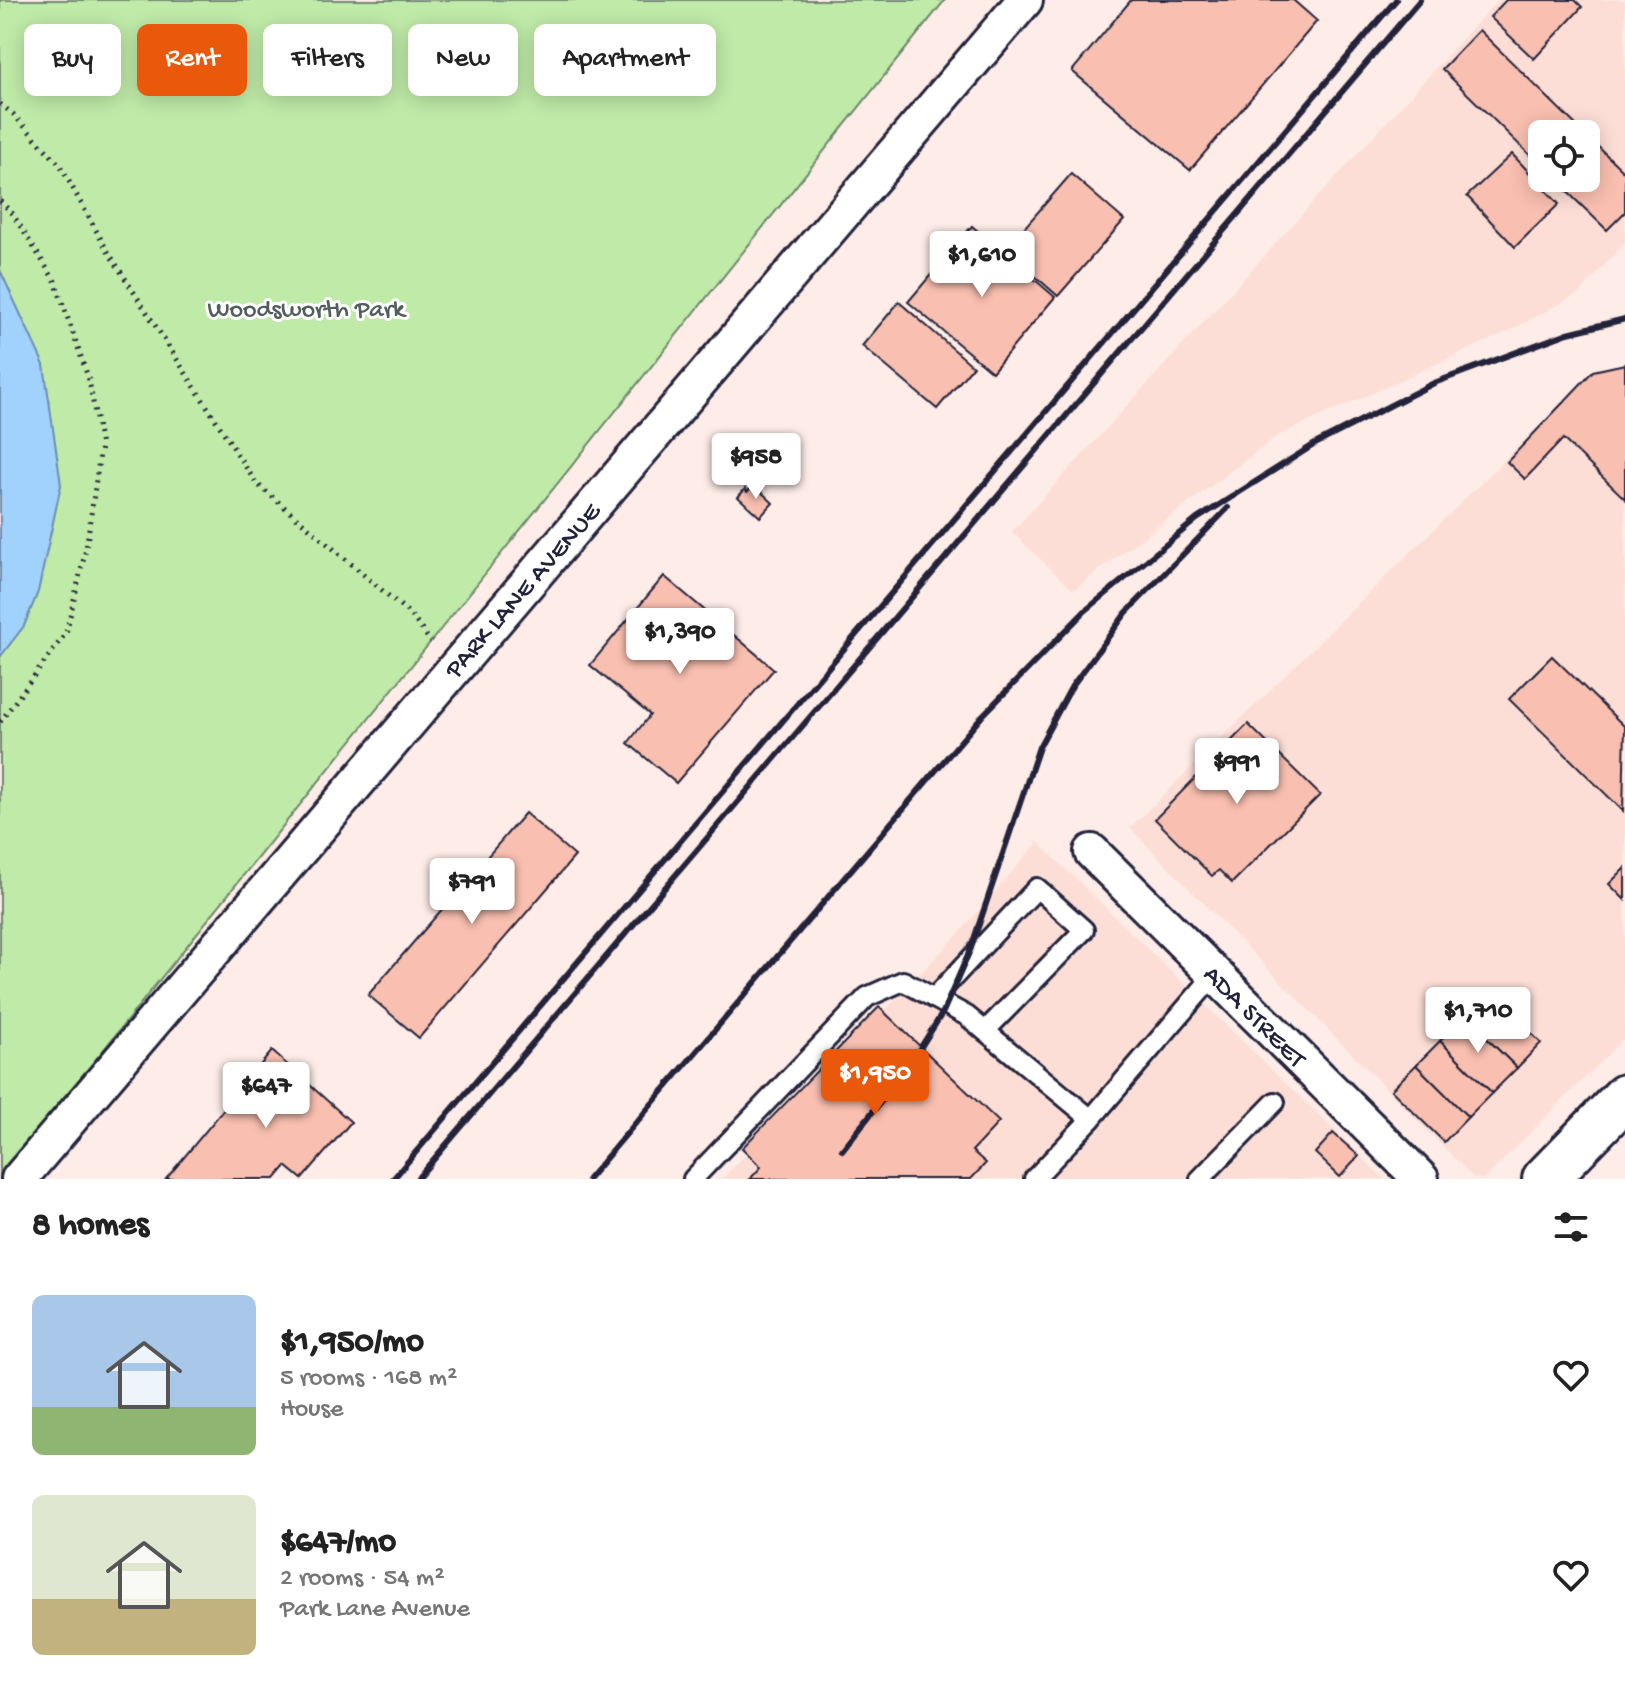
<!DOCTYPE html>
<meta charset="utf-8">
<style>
body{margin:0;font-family:"Gochi Hand",sans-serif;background:#f6f6f6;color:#222;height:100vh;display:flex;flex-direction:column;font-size:30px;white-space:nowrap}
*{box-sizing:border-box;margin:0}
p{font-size:26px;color:#767676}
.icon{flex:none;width:44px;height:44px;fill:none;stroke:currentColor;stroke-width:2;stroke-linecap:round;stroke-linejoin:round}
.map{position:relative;height:1179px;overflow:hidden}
.details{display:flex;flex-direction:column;background:#fff;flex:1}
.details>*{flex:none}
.guide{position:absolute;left:24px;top:24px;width:800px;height:72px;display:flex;gap:16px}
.controls{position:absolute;left:1528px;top:120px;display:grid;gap:16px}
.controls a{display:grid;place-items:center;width:72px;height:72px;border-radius:12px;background:#fff;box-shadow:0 4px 20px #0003;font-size:40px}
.price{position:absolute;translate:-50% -68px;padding:0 18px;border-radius:8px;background:#fff;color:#222;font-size:26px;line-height:52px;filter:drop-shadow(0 2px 4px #0008)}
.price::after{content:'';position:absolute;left:50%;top:48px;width:24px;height:18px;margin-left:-12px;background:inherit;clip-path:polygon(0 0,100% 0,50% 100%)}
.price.active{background:#ea580c;color:#fff}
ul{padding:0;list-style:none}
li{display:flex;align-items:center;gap:24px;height:200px;padding:0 32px}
li span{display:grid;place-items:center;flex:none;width:224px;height:160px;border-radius:12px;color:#555}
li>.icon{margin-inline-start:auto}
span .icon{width:96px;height:96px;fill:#fffc;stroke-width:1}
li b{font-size:34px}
h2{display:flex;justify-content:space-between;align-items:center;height:96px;padding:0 32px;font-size:34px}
.pill{padding:0 28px;border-radius:12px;background:#fff;box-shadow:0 4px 20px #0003;font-size:28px;line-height:72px}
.pill.active{background:#ea580c;color:#fff}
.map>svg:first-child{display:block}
.built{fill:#fcded6;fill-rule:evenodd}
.green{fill:#bfeaa7;stroke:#708671;stroke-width:2}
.water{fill:#a0d2fd;stroke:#6e8caf;stroke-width:2}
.building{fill:#f9bfb0;stroke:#22223b;stroke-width:2}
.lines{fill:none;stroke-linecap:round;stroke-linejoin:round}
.service-casing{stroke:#22223b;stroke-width:24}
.minor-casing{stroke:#22223b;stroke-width:40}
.secondary-casing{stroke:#22223b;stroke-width:50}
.path{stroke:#22223b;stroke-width:5;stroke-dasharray:2 6;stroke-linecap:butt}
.service{stroke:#fff;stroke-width:18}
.minor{stroke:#fff;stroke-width:34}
.secondary{stroke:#fff;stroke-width:44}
.rail{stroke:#22223b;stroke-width:6}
.labels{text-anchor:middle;stroke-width:6;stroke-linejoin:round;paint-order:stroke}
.park-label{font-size:26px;fill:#515e5b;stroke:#fff}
.street-label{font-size:26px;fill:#22223b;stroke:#fff}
</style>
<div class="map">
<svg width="1625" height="1179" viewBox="0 0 1625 1179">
<rect width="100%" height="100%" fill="#fdece7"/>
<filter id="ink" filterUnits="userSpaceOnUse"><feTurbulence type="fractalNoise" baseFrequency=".0125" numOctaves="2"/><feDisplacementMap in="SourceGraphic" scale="16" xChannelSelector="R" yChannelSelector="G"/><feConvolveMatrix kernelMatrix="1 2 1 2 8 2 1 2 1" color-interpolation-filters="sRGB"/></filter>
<g filter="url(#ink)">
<g class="built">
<path d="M1498 0H1625V242L1581 292 1509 331 1277 436 1073 590 1012 532ZM1542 134H1586V178H1542Z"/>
<path d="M1625 362V1037L1484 1179H1475L1130 828 1585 381Z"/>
<path d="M1038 842 1384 1179H722L964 928Z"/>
</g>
<path class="green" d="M0 0H945L0 1179Z"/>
<path class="water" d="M0 270 44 365 61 485 38 592 24 626 0 657Z"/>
<g class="building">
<path d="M1131 0H1293L1317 21 1190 170 1072 71Z"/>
<path d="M1506 0H1575L1582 7 1534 59 1490 17Z"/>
<path d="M1479 30 1585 134H1542V167L1442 69Z"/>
<path d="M1586 135 1625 173V212L1607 230 1553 178H1586Z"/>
<path d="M1512 154 1559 204 1515 247 1467 196Z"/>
<path d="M1071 174 1124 220 1058 296 1005 250Z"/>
<path d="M972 226 1055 297 992 372 908 302Z"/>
<path d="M899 302 973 366 937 409 862 346Z"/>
<path d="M1625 364V499L1563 439 1525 479 1507 462 1593 371Z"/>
<path d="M754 485 773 503 760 517 738 497 745 489 747 492Z"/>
<path d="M664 576 774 669 676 783 628 743 650 715 590 665Z"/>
<path d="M1552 656 1625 727 1623 811 1509 699Z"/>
<path d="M1248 724 1320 795 1232 883 1219 870 1212 876 1155 819Z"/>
<path d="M525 813 575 856 419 1038 368 995Z"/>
<path d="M1625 868V900L1609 884Z"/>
<path d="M1488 991 1541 1043 1517 1068 1464 1016Z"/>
<path d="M879 1007 999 1122 972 1151 986 1163 971 1179H750L761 1167 742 1148Z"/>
<path d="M1464 1016 1517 1068 1492 1093 1440 1041Z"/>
<path d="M1440 1041 1492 1093 1468 1117 1416 1065Z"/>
<path d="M272 1051 351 1122 302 1179 286 1166 275 1179H166Z"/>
<path d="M1416 1065 1468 1117 1444 1142 1391 1090Z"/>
<path d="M1333 1133 1359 1156 1340 1177 1315 1153Z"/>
</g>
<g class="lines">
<defs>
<g id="service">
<path d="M934 998 1037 888 1084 930 985 1031"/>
<path d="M693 1179 867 997 903 981 967 1016 1091 1119 1215 974"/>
<path d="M1034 1179 1091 1119"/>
<path d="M1200 1179 1275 1102"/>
</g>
<g id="minor">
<path d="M1092 852 1421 1179"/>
<path d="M19 1179 1025 0"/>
</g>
<path id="secondary" d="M1545 1179 1625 1097"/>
</defs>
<use href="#service" class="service-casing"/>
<use href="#minor" class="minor-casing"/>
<use href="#secondary" class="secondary-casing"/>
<g class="path">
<path d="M0 104 13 114 60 165 107 250 256 483 410 614 431 642"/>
<path d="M0 201 12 213 55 281 89 380 101 446 86 549 66 633 0 722"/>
</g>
<use href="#service" class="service"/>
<use href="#minor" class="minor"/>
<use href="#secondary" class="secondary"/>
<g class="rail">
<path d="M842 1150 907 1069 943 1012 971 948 1039 747 1072 686 1126 613 1228 508"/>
<path d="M393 1179 1396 0"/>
<path d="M417 1179 1420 0"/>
<path d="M588 1179 983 715 1085 611 1197 519 1315 444 1434 383 1568 333 1625 319"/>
</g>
</g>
</g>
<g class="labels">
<g class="park-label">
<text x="306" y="316">Woodsworth Park</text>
</g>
<g class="street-label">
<text transform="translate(521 589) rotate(-49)" y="9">PARK LANE AVENUE</text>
<text transform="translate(1256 1015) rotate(45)" y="9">ADA STREET</text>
</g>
</g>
</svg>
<div class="controls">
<a><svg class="icon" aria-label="locate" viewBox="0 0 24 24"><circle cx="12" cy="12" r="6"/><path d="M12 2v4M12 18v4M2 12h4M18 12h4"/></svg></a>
</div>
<b class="price" style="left:982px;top:299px">$1,610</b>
<b class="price" style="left:756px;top:501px">$958</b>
<b class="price" style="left:680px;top:676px">$1,390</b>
<b class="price" style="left:1237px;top:806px">$991</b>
<b class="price" style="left:472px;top:926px">$791</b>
<b class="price" style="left:1478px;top:1055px">$1,710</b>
<b class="price active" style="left:875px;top:1117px">$1,950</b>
<b class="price" style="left:266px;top:1130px">$647</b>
<div class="guide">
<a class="pill">Buy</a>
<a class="pill active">Rent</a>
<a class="pill">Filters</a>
<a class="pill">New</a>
<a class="pill">Apartment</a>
</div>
</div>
<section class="details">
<h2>8 homes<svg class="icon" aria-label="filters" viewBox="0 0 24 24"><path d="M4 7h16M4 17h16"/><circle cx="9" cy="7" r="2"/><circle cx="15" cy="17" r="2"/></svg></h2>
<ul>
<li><span style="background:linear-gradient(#a9c7e8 70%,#8fb573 0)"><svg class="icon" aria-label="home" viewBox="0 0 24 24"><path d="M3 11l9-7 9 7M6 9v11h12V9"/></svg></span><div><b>$1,950/mo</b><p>5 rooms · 168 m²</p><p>House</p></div><svg class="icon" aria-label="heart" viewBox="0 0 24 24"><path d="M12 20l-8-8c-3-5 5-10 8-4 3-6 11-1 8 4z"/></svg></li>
<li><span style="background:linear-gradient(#dfe7d0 65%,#c2b280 0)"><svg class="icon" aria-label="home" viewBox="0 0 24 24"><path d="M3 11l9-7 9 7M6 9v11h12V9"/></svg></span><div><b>$647/mo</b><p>2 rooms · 54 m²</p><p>Park Lane Avenue</p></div><svg class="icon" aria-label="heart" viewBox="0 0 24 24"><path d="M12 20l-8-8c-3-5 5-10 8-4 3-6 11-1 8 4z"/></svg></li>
</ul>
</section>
